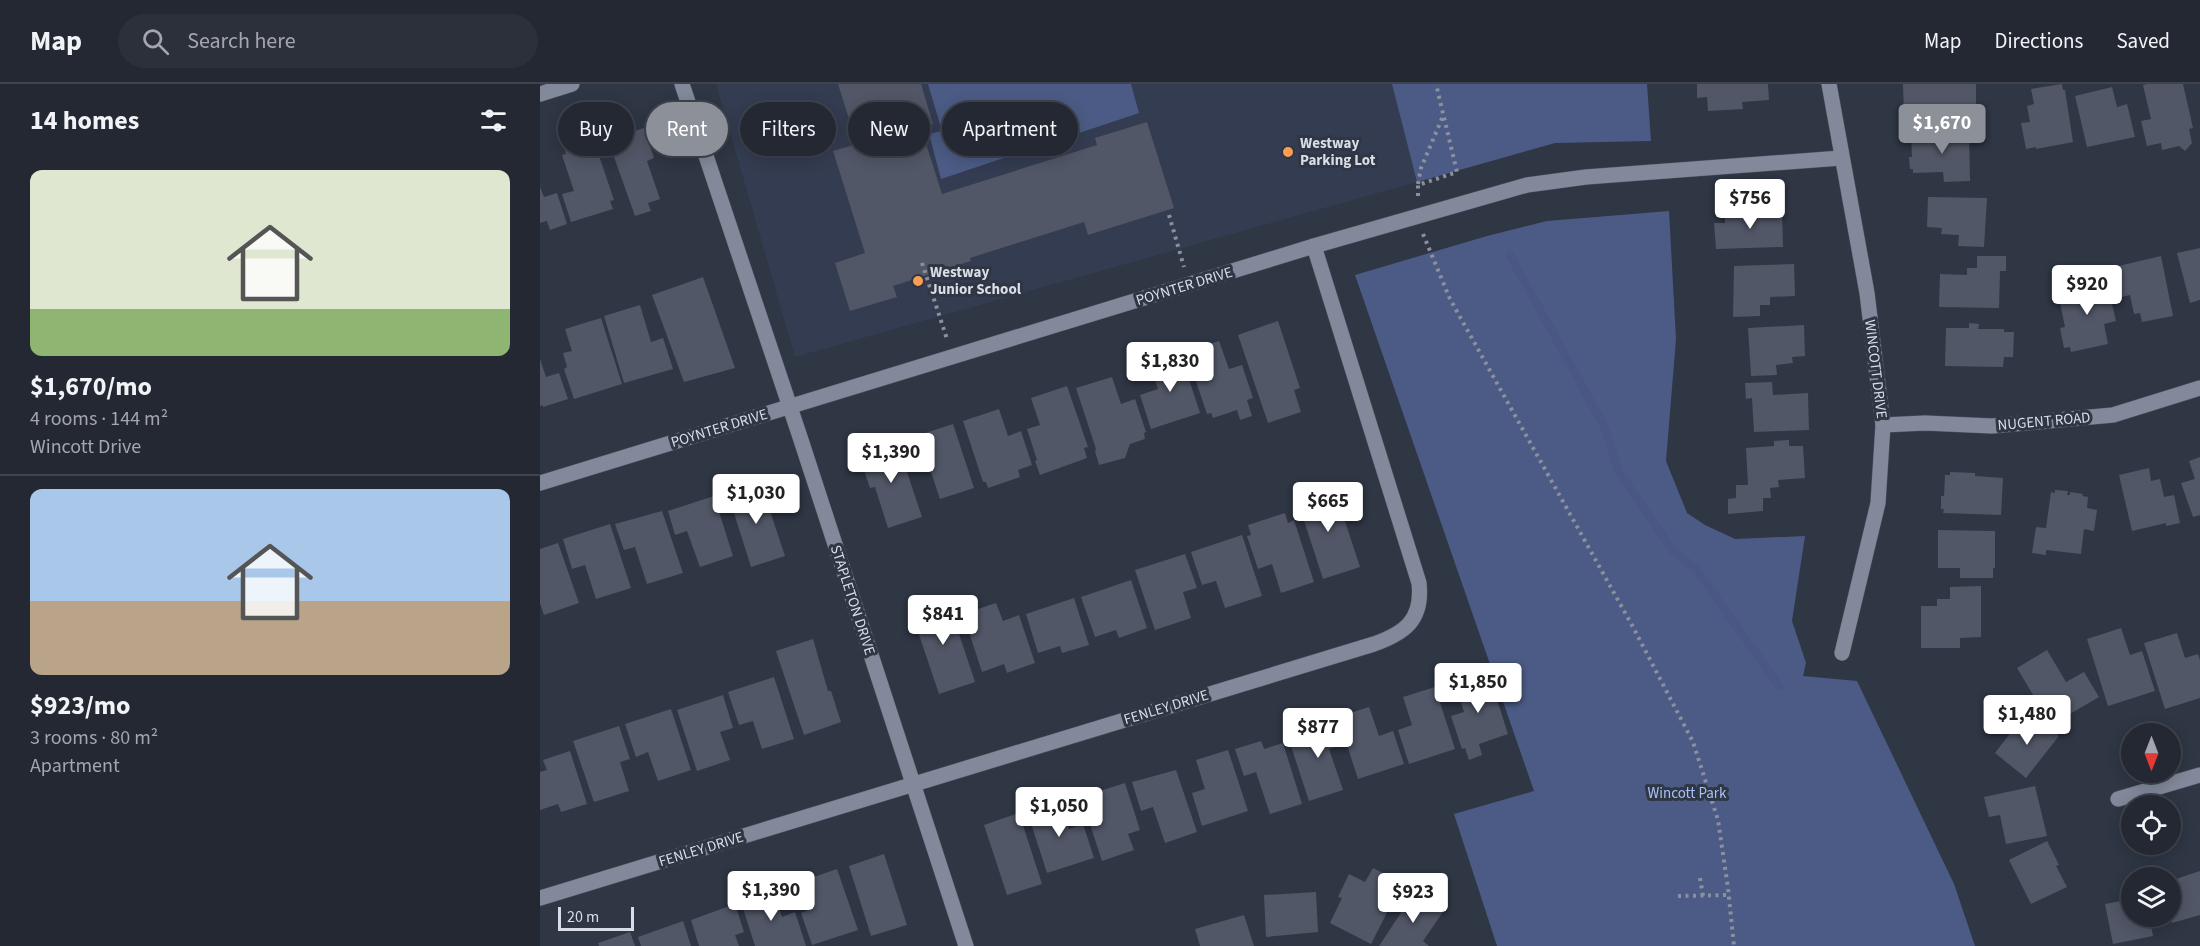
<!DOCTYPE html>
<meta charset="utf-8">
<style>
body{margin:0;font-family:"Source Sans 3",sans-serif;background:#2b303b;color:#f1f3f6;height:100vh;display:flex;flex-direction:column;font-size:22px;white-space:nowrap}
*{box-sizing:border-box;margin:0}
p{font-size:20px;color:#a3a6ac}
.icon{flex:none;width:33px;height:33px;fill:none;stroke:currentColor;stroke-width:2;stroke-linecap:round;stroke-linejoin:round}
.map{position:relative;flex:1;overflow:hidden}
.side{display:flex;flex-direction:column;background:#232833;width:540px}
.side>*{flex:none}
.banner{position:absolute;left:18px;top:18px;width:570px;height:54px;display:flex;gap:12px}
.needle{width:39px;rotate:180deg}
.fabs{position:absolute;left:1581px;top:639px;display:grid;gap:12px}
.fabs a{display:grid;place-items:center;width:60px;height:60px;border-radius:50%;background:#232833;box-shadow:0 3px 15px #0003,0 0 0 2px #40444e;font-size:30px}
.scale{position:absolute;left:18px;bottom:15px;width:76px;box-sizing:border-box;padding-left:6px;border:3px solid #d9dde7;border-top:0;font-size:16px;line-height:21px;white-space:nowrap;color:#d9dde7;-webkit-text-stroke:4px #2f3644;paint-order:stroke}
.price{position:absolute;translate:-50% -51px;padding:0 14px;border-radius:6px;background:#fff;color:#222;font-size:20px;line-height:39px;filter:drop-shadow(0 2px 3px #0008)}
.price::after{content:'';position:absolute;left:50%;top:36px;width:18px;height:14px;margin-left:-9px;background:inherit;clip-path:polygon(0 0,100% 0,50% 100%)}
.price.on{background:#8c9099;color:#fff}
ul{padding:0;list-style:none}
li{display:grid;align-content:center;gap:12px;height:318px;padding:0 30px}
li+li{border-top:2px solid #40444e}
li span{display:grid;place-items:center;height:186px;border-radius:12px;color:#555}
li>.icon{margin-inline-start:auto}
span .icon{width:108px;height:108px;fill:#fffc;stroke-width:1}
li b{font-size:26px}
h2{display:flex;justify-content:space-between;align-items:center;height:72px;padding:0 30px;font-size:26px}
.pill{padding:0 21px;border-radius:27px;background:#232833;box-shadow:0 3px 15px #0003,0 0 0 2px #40444e;font-size:21px;line-height:54px}
.pill.on{background:#8c9099;color:#fff}
header{display:flex;align-items:center;gap:36px;box-sizing:border-box;height:84px;padding:0 30px;background:#232833;border-bottom:2px solid #40444e}
header strong{font-size:28px}
nav{display:flex;gap:33px;margin-inline-start:auto;font-size:21px}
.search{width:420px;height:54px;background:#2b303b;display:flex;align-items:center;gap:15px;box-sizing:border-box;padding:0 21px;border-radius:33px;color:#a3a6ac;font-size:22px}
main{display:flex;flex:1;min-height:0}
.map>svg:first-child{display:block}
.built{fill:#343c51}
.green{fill:#4b5b85}
.lines{fill:none;stroke-linecap:round;stroke-linejoin:round}
.stream{stroke:#4a5683;stroke-width:8}
.building{fill:#515767}
.minor-casing{stroke:#4d535f;stroke-width:16}
.path{stroke:#8b909c;stroke-width:4;stroke-dasharray:3 4.5;stroke-linecap:butt}
.minor{stroke:#81899a;stroke-width:15}
.poi-dot{fill:#fc9d53;stroke:#2f3644;stroke-width:2}
.labels{text-anchor:middle;stroke-width:6;stroke-linejoin:round;paint-order:stroke}
.poi-label{font-size:15px;font-weight:bold;fill:#d9dde7;stroke:#2f3644;text-anchor:start}
.street-label{font-size:15px;fill:#d9dde7;stroke:#2f3644}
.park-label{font-size:15px;fill:#a8c0f8;stroke:#2f3644}
</style>
<header>
<strong>Map</strong>
<div class="search"><svg class="icon" aria-label="search" viewBox="0 0 24 24"><circle cx="10" cy="10" r="6"/><path d="M15 15l6 6"/></svg>Search here</div>
<nav><a>Map</a><a>Directions</a><a>Saved</a></nav>
</header>
<main>
<section class="side">
<h2>14 homes<svg class="icon" aria-label="filters" viewBox="0 0 24 24"><path d="M4 7h16M4 17h16"/><circle cx="9" cy="7" r="2"/><circle cx="15" cy="17" r="2"/></svg></h2>
<ul>
<li><span style="background:linear-gradient(#dfe7d0 75%,#8fb573 0)"><svg class="icon" aria-label="home" viewBox="0 0 24 24"><path d="M3 11l9-7 9 7M6 9v11h12V9"/></svg></span><div><b>$1,670/mo</b><p>4 rooms · 144 m²</p><p>Wincott Drive</p></div></li>
<li><span style="background:linear-gradient(#a9c7e8 60%,#b9a48a 0)"><svg class="icon" aria-label="home" viewBox="0 0 24 24"><path d="M3 11l9-7 9 7M6 9v11h12V9"/></svg></span><div><b>$923/mo</b><p>3 rooms · 80 m²</p><p>Apartment</p></div></li>
</ul>
</section>
<div class="map">
<svg width="1660" height="862" viewBox="0 0 1660 862">
<rect width="100%" height="100%" fill="#2f3644"/>
<path class="built" d="M176 0H852L877 98 255 273Z"/>
<g class="green">
<path d="M388 0H591L599 29 401 95 389 50 402 47Z"/>
<path d="M852 0H1107L1111 57 1015 59 877 98Z"/>
<path d="M1129 127 1136 255 1126 377 1147 429 1165 441 1195 455 1265 452 1252 537 1266 579 1263 592 1317 597 1414 800 1435 862H957L914 730 994 707 815 191 947 152 1007 137Z"/>
</g>
<g class="lines">
<path class="stream" d="M970 171 1064 342 1079 388 1133 467 1156 485 1239 602"/>
</g>
<g class="building">
<path d="M298 0H381L393 40 381 44 402 110 557 61 555 54 607 38 634 124 548 151 544 138 430 174 431 177 353 202 357 213 310 227 295 179 325 169 293 67 317 60Z"/>
<path d="M1157 0H1228L1229 16 1202 18 1203 25 1168 27 1167 13 1157 14Z"/>
<path d="M1363 0H1436V25L1411 28 1412 36 1375 37V30L1364 31Z"/>
<path d="M1522 0 1523 6H1525L1533 58 1496 65V63L1486 65 1481 39 1490 38 1487 22 1494 20 1491 5Z"/>
<path d="M1607 0H1643L1653 44 1649 45 1652 59 1645 67 1639 62 1622 66 1621 59 1607 62 1601 37 1611 35 1603 1Z"/>
<path d="M1572 3 1577 23 1587 20 1595 53 1547 63 1535 12Z"/>
<path d="M104 44 114 74 107 77 120 115 108 119 111 127 95 132 68 56Z"/>
<path d="M1396 46V51L1429 48 1430 97 1404 98 1403 88 1373 89V85H1370L1369 73H1372L1371 52 1383 51V47Z"/>
<path d="M55 60 74 116 70 117 73 125 31 138 22 110 34 107 22 71 26 70 25 65 37 61 39 65Z"/>
<path d="M0 103 4 113 17 109 27 140 10 146 7 137 0 139Z"/>
<path d="M1388 113 1447 114 1444 163 1418 162 1419 151 1401 150 1402 144 1387 143Z"/>
<path d="M1242 126 1243 163 1176 165 1174 139H1185V128Z"/>
<path d="M1660 164V216L1650 219 1637 169Z"/>
<path d="M1437 172H1466V187H1460L1459 224 1399 223 1400 190 1427 191V184H1437Z"/>
<path d="M1621 172 1633 232 1602 238 1600 229 1594 230 1590 211 1577 214 1570 184Z"/>
<path d="M1254 180 1255 212 1230 213V221H1220V232L1193 233 1194 182Z"/>
<path d="M163 193 195 284 144 298 112 211Z"/>
<path d="M1566 194 1576 237 1564 240 1568 260 1531 268 1530 263 1524 264 1520 244 1525 243 1519 214 1521 213 1520 208 1536 205 1537 209 1549 207 1547 198Z"/>
<path d="M100 221 111 258 123 254 133 285 84 299 64 232Z"/>
<path d="M61 234 82 300 34 315 24 285 27 283 23 269 32 267 25 245Z"/>
<path d="M738 237 760 304 754 306 761 328 728 339 698 251Z"/>
<path d="M1429 239 1439 240 1438 245H1464V248H1474L1473 273H1464L1463 283 1405 282 1406 244H1429Z"/>
<path d="M1264 241 1265 272 1252 273 1253 279 1236 281 1237 291 1211 292 1208 244Z"/>
<path d="M679 257 689 285 702 281 713 314 707 316 712 332 700 336 697 326 673 334 671 329 667 330 646 268Z"/>
<path d="M640 268 660 329 611 345 600 311 618 305 609 278Z"/>
<path d="M0 275 6 293 19 289 28 315 3 323V321L0 322Z"/>
<path d="M572 293 581 320 595 315 606 348 604 349 605 355 590 360 585 374 559 381 555 367 556 365 536 304Z"/>
<path d="M1232 298 1233 311 1268 309 1269 346 1214 348 1212 314 1206 315 1205 299Z"/>
<path d="M527 302 548 363 544 364 547 374 500 391 495 377 497 376 487 345 500 341 491 314Z"/>
<path d="M459 325 468 352 481 347 492 381 478 386 480 393 448 404 446 398H443L423 337Z"/>
<path d="M413 340 434 404 400 415 388 379 377 383 367 355Z"/>
<path d="M1249 356V362H1263L1265 394 1238 396 1239 403 1230 404 1231 414H1223V427L1188 430V415L1196 414V401H1208L1206 364 1234 362V357Z"/>
<path d="M357 358 382 433 348 444 335 403 330 404 319 371Z"/>
<path d="M1660 373V431L1653 433 1641 399 1655 395 1649 377Z"/>
<path d="M1609 384 1611 397 1620 395 1624 413 1634 411 1640 439 1626 442V439L1592 447 1579 391Z"/>
<path d="M1410 388 1435 389V392L1463 394 1461 431 1403 429 1404 425H1401V412H1404L1405 391H1410Z"/>
<path d="M221 400 245 472 211 483 188 410Z"/>
<path d="M788 402 796 427 801 425 820 483 783 495 756 412Z"/>
<path d="M1515 406 1528 407 1527 411H1530V408L1543 410 1542 412 1548 413 1547 424 1557 426 1554 447 1544 445 1541 470 1506 466V471L1492 469 1496 443 1506 444 1511 408 1515 409Z"/>
<path d="M174 412 193 472 160 483 147 447 135 451 128 427Z"/>
<path d="M122 427 143 489 107 500 95 463 84 466 75 440Z"/>
<path d="M745 429 748 439 754 436 774 498 741 509 732 480 718 485 707 452 711 451 708 441Z"/>
<path d="M70 440 91 504 56 515 45 481 32 485 23 455Z"/>
<path d="M1398 446 1455 447V484H1453V494H1420V484H1398Z"/>
<path d="M702 451 722 512 685 524 676 497 662 501 651 468Z"/>
<path d="M18 459 39 519 4 531 0 519V465Z"/>
<path d="M645 470 657 504 643 508 651 534 615 546 595 486Z"/>
<path d="M591 496 607 544 579 554 576 546 555 553 541 513Z"/>
<path d="M1441 502V553L1420 554V564H1381V522H1397V515H1410V503Z"/>
<path d="M407 514 435 598 399 610 371 527Z"/>
<path d="M534 514 549 561 522 569 520 562 498 569 486 530Z"/>
<path d="M456 519 463 537 479 531 495 579 467 589 464 580 442 588 423 530Z"/>
<path d="M1581 544 1590 571 1602 567 1615 607 1568 622 1547 555Z"/>
<path d="M1637 549 1645 574 1658 570 1660 576V614L1625 625 1604 559Z"/>
<path d="M273 555 288 607H291L301 638 264 651 236 567Z"/>
<path d="M1507 566 1526 598 1544 588 1559 613 1511 641 1477 584Z"/>
<path d="M943 587 944 590 948 588 968 650 939 660 942 671 929 676 925 664 922 665 911 632 924 628 915 599 931 591 932 593H935L934 590Z"/>
<path d="M234 593 254 655 222 665 213 637 199 641 188 608Z"/>
<path d="M895 603 915 665 869 680 858 646 872 641 863 613Z"/>
<path d="M183 611 193 644 180 648 190 676 157 687 137 626Z"/>
<path d="M829 623 839 652 853 647 864 680 818 695 798 633Z"/>
<path d="M131 625 151 686 118 697 108 668 96 673 85 640Z"/>
<path d="M792 633 801 661 789 665 803 706 769 717 749 656 769 650 766 641Z"/>
<path d="M1495 633 1519 652 1486 694 1455 669 1479 638 1486 644Z"/>
<path d="M79 642 90 675 80 678 89 707 54 718 33 657Z"/>
<path d="M721 657 724 665 743 659 762 720 730 730 716 688 704 692 695 665Z"/>
<path d="M688 666 708 727 662 742 652 709 665 705 656 676Z"/>
<path d="M30 667 47 720 21 728 18 720 0 726V688L7 686 3 676Z"/>
<path d="M636 686 657 748 625 759 613 723 601 727 592 698Z"/>
<path d="M585 699 600 746 588 750 594 766 562 777 541 713Z"/>
<path d="M1495 702 1507 752 1466 760 1460 731 1449 733 1444 713Z"/>
<path d="M520 716 529 745 543 740 554 774 507 789 487 727Z"/>
<path d="M479 729 502 800 467 811 444 741Z"/>
<path d="M1507 757 1519 781 1516 782 1527 803 1491 820 1469 776Z"/>
<path d="M344 770 367 841 331 852 309 782Z"/>
<path d="M833 784 862 799 831 860 790 839 802 814 798 813 809 790 825 798Z"/>
<path d="M297 785 318 846 272 861 261 829 274 824 265 796Z"/>
<path d="M1660 787V831L1632 839 1630 833V797Z"/>
<path d="M232 804 242 833 255 828 266 862H215L200 815Z"/>
<path d="M776 808 778 848 726 853 724 811Z"/>
<path d="M874 809 903 828 883 857 889 862H839Z"/>
<path d="M1592 815V832H1621L1622 839 1611 842 1613 852 1573 860 1565 820Z"/>
<path d="M195 820 204 848 195 851 199 862H159L151 836Z"/>
<path d="M704 831 714 862H660L655 845Z"/>
<path d="M143 837 151 862H101L98 853Z"/>
<path d="M90 848 95 862H59L58 859Z"/>
</g>
<g class="lines">
<defs>
<g id="minor">
<path d="M142 0 261 356 426 862"/>
<path d="M1289 0 1327 209 1343 341 1338 419 1302 569"/>
<path d="M0 10 32 0"/>
<path d="M1343 341 1385 339 1452 342 1573 331 1660 304"/>
<path d="M0 399 774 162 987 101 1046 93 1301 74"/>
<path d="M1578 715 1660 691"/>
<path d="M0 814 834 560C865 549 883 536 879 499L774 162"/>
</g>
</defs>
<use href="#minor" class="minor-casing"/>
<g class="path">
<path d="M878 100 881 84 903 32"/>
<path d="M878 112V101L917 88 896 0"/>
<path d="M629 131 644 183"/>
<path d="M883 150 910 215 1093 543 1153 658 1178 736 1188 804 1194 862"/>
<path d="M382 179 407 255"/>
<path d="M1160 794 1163 812"/>
<path d="M1138 812 1189 811"/>
</g>
<use href="#minor" class="minor"/>
</g>
<g class="poi-dot">
<circle cx="748" cy="68" r="6"/>
<circle cx="378" cy="197" r="6"/>
</g>
<g class="labels">
<g class="poi-label">
<text x="760" y="64">Westway<tspan x="760" dy="17">Parking Lot</tspan></text>
<text x="390" y="193">Westway<tspan x="390" dy="17">Junior School</tspan></text>
</g>
<g class="street-label">
<text transform="translate(644 202) rotate(-17)" y="5">POYNTER DRIVE</text>
<text transform="translate(1336 285) rotate(83)" y="5">WINCOTT DRIVE</text>
<text transform="translate(1504 337) rotate(-5)" y="5">NUGENT ROAD</text>
<text transform="translate(179 344) rotate(-17)" y="5">POYNTER DRIVE</text>
<text transform="translate(313 516) rotate(72)" y="5">STAPLETON DRIVE</text>
<text transform="translate(626 623) rotate(-17)" y="5">FENLEY DRIVE</text>
<text transform="translate(161 765) rotate(-17)" y="5">FENLEY DRIVE</text>
</g>
<g class="park-label">
<text x="1147" y="714">Wincott Park</text>
</g>
</g>
</svg>
<div class="fabs">
<a><svg class="needle" viewBox="-14 -14 28 28"><path d="M0-13l5 13h-10z" fill="#e53935"/><path d="M0 13l5-13h-10z" fill="#a3a6ac"/></svg></a>
<a><svg class="icon" aria-label="locate" viewBox="0 0 24 24"><circle cx="12" cy="12" r="6"/><path d="M12 2v4M12 18v4M2 12h4M18 12h4"/></svg></a>
<a><svg class="icon" aria-label="layers" viewBox="0 0 24 24"><path d="M12 4l9 5-9 5-9-5zM3 14l9 5 9-5"/></svg></a>
</div>
<div class="scale">20 m</div>
<b class="price on" style="left:1402px;top:71px">$1,670</b>
<b class="price" style="left:1210px;top:146px">$756</b>
<b class="price" style="left:1547px;top:232px">$920</b>
<b class="price" style="left:630px;top:309px">$1,830</b>
<b class="price" style="left:351px;top:400px">$1,390</b>
<b class="price" style="left:216px;top:441px">$1,030</b>
<b class="price" style="left:788px;top:449px">$665</b>
<b class="price" style="left:403px;top:562px">$841</b>
<b class="price" style="left:938px;top:630px">$1,850</b>
<b class="price" style="left:1487px;top:662px">$1,480</b>
<b class="price" style="left:778px;top:675px">$877</b>
<b class="price" style="left:519px;top:754px">$1,050</b>
<b class="price" style="left:231px;top:838px">$1,390</b>
<b class="price" style="left:873px;top:840px">$923</b>
<div class="banner">
<a class="pill">Buy</a>
<a class="pill on">Rent</a>
<a class="pill">Filters</a>
<a class="pill">New</a>
<a class="pill">Apartment</a>
</div>
</div>
</main>
